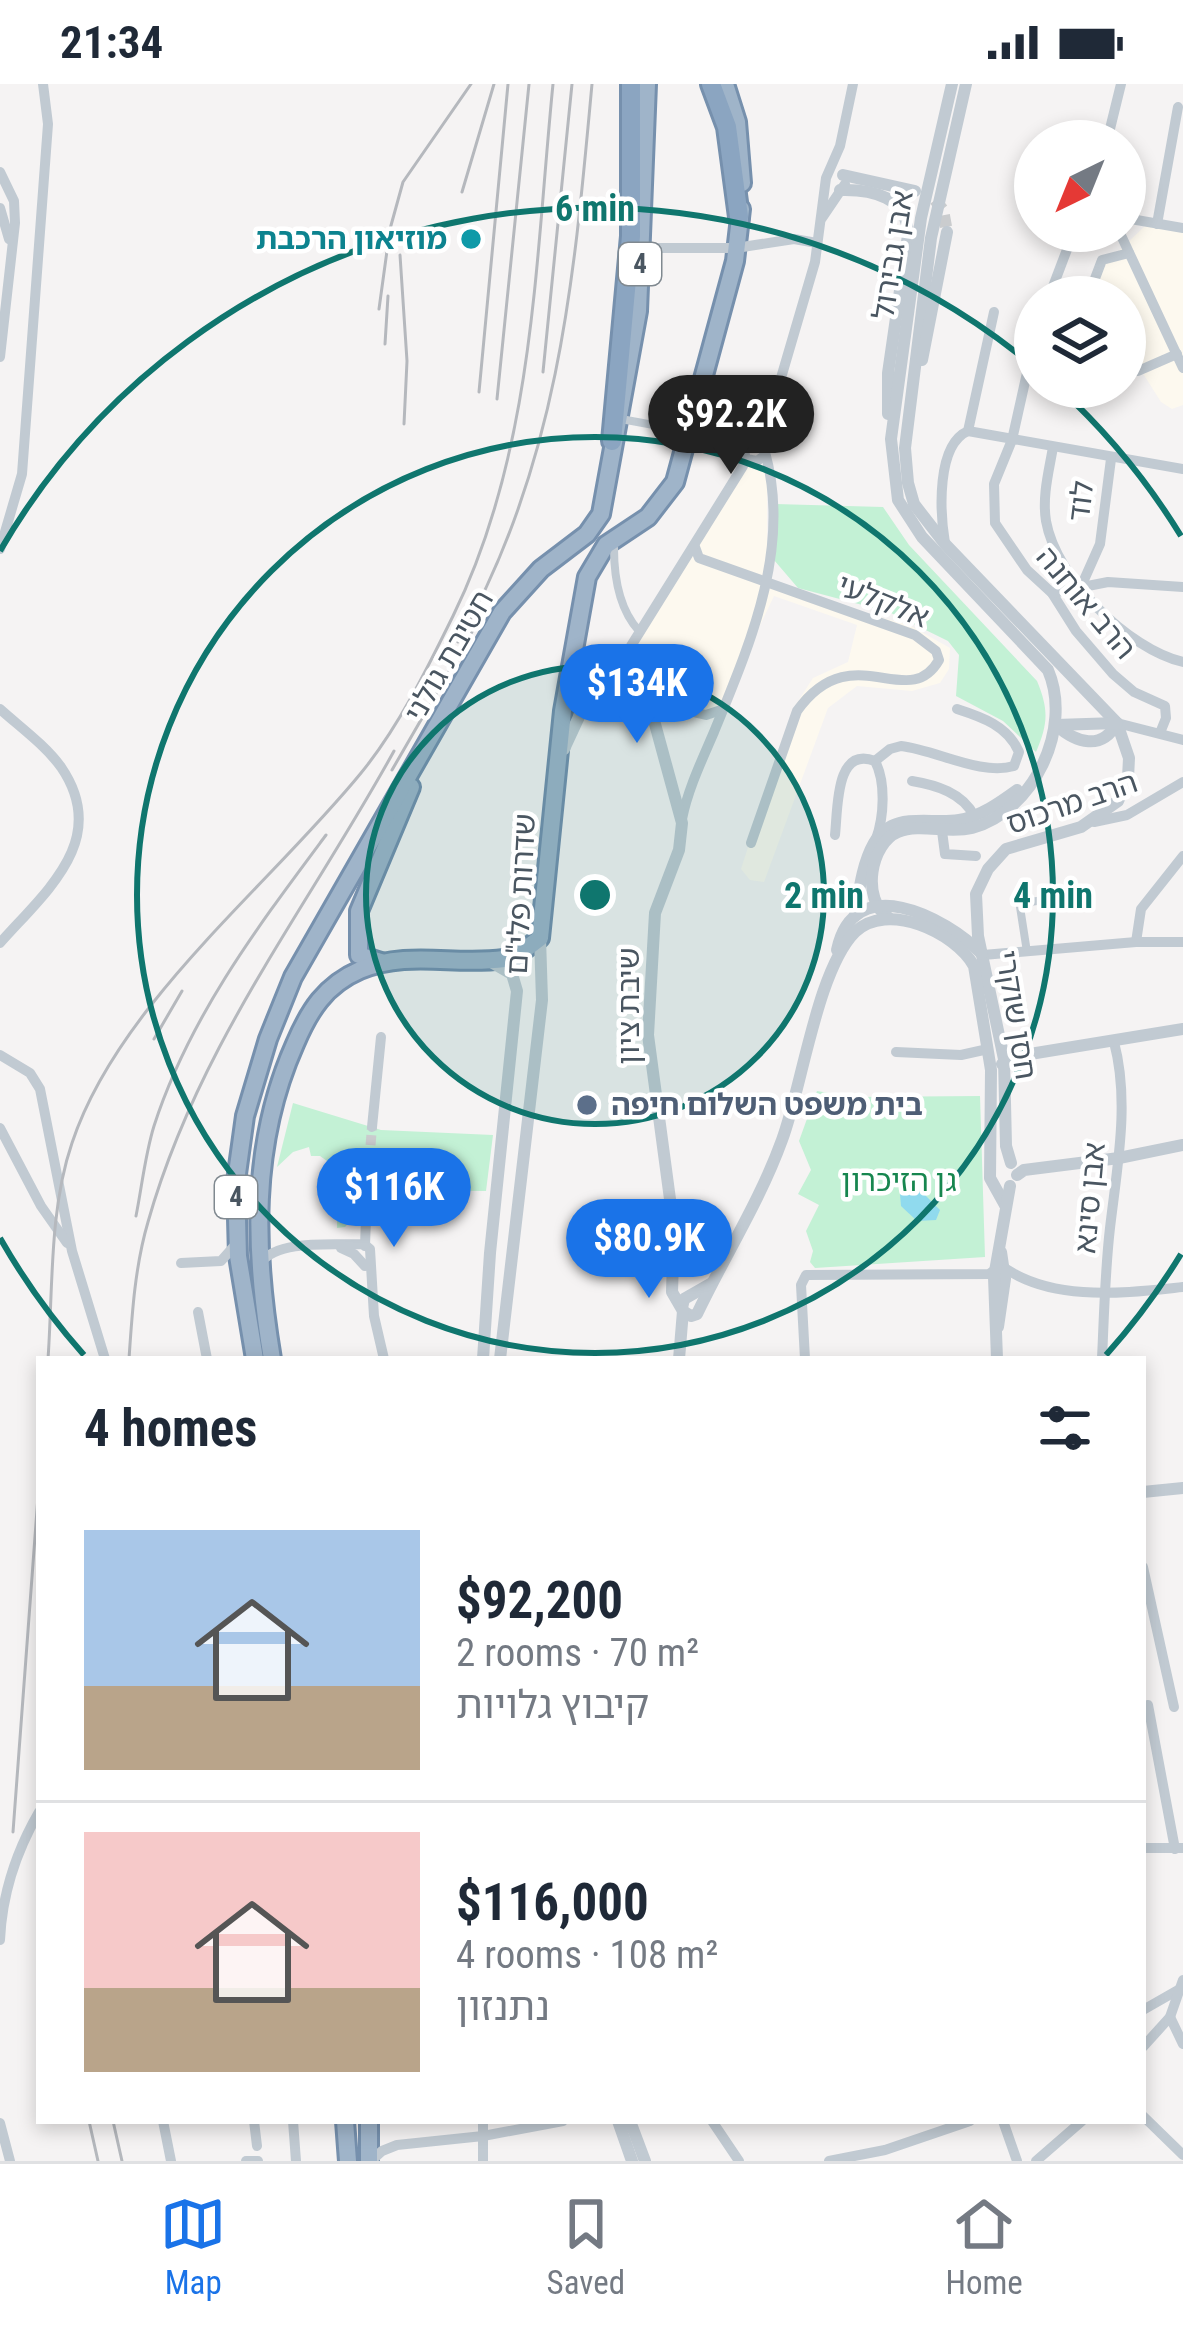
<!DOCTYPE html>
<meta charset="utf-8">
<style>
body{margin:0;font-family:"Roboto Condensed","Noto Sans Hebrew",sans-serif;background:#f6f6f7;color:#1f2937;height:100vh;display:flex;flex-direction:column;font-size:45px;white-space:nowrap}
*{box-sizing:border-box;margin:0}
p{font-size:39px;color:#747a83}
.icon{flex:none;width:66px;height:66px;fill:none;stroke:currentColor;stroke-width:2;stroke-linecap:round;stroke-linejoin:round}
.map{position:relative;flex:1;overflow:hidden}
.side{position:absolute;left:36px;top:1272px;width:1110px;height:768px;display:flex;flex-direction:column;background:#fff;border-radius:0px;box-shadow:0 6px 18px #0003}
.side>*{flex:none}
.needle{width:78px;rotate:223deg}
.controls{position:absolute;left:1014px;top:36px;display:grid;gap:24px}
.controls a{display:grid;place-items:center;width:132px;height:132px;border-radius:50%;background:#fff;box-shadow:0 6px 18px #0003;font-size:60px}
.price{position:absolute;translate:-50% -102px;padding:0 27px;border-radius:42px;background:#1a73e8;color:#fff;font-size:39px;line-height:78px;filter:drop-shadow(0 3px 6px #0008)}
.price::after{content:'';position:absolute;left:50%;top:72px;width:36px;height:27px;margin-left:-18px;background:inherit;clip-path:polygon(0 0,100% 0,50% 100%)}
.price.on{background:#222;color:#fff}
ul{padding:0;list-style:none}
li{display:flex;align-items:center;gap:36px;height:300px;padding:0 48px}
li+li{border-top:3px solid #e0e1e3}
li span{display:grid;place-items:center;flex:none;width:336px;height:240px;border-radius:0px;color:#555}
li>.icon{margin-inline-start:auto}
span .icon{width:144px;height:144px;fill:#fffc;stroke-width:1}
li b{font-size:51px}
h2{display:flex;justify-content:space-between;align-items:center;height:144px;padding:0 48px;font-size:51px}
.status{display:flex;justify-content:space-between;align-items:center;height:84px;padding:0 60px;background:#fff;direction:ltr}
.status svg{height:33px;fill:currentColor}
.menu{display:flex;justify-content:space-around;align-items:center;height:168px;border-top:3px solid #e0e1e3;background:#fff;font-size:33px;color:#747a83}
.menu a{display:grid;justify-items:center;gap:6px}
.menu .on{color:#1a73e8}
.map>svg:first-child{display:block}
.commercial{fill:#fdf9ef}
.green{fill:#c3f1d5}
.water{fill:#90daee}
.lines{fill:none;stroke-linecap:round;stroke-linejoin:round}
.minor-tunnel{stroke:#caccce;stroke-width:10;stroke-dasharray:10 5;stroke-linecap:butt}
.tertiary-tunnel{stroke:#caccce;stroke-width:12;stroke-dasharray:12 6;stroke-linecap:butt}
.trunk-casing{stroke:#7690ad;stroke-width:22}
.motorway-casing{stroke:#7690ad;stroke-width:24}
.pedestrian{stroke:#c1cad2;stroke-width:8}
.minor{stroke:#c1cad2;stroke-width:10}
.tertiary{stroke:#c1cad2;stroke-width:12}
.trunk{stroke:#9fb4c9;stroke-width:16}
.motorway{stroke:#8ba5c1;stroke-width:18}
.rail{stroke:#b5b8bd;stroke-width:3}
.ring{fill:none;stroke:#0f766e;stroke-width:6}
.culture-dot{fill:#0f9aa8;stroke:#fff;stroke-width:4.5}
.service-dot{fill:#5c6f8a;stroke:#fff;stroke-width:4.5}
.labels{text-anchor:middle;stroke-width:9;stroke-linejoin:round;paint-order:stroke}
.shield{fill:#fff;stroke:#808990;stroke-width:3}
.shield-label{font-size:27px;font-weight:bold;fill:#4a5661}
.culture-label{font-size:30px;font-weight:bold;fill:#0d838f;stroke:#fff;text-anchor:end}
.street-label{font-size:30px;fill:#4a5661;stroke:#fff}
.service-label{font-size:30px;font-weight:bold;fill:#4e5e75;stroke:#fff;text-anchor:start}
.park-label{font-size:30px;fill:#17864f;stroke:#fff}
.centre{fill:#0f766e;stroke:#fff;stroke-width:6}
.ring-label{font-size:36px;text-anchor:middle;font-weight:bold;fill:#0f766e;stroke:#fff;stroke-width:9;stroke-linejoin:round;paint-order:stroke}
</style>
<div class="status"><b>21:34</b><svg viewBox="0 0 49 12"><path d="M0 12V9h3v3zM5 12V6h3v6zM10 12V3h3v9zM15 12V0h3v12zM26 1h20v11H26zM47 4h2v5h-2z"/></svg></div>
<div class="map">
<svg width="1183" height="2077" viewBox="0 0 1183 2077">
<rect width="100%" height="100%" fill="#f5f3f3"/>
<g class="commercial">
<path d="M1146 141 1183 147V321L1172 325 1161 318 1142 288 1125 287V213H1088L1105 180Z"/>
<path d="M743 383H767V502L909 541 950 564 949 585 940 599 912 607 857 602 828 624 764 798 750 796 741 785 793 625 813 594 848 578 857 541 774 512 719 628 649 618 625 586 628 571Z"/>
</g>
<g class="green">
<path d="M775 420 883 423 909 461 1037 597C1049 626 1048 640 1036 668L1003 637 956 612 959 571 948 557 889 528 798 504 774 476Z"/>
<path d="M817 1007 853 1013 980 1012 985 1173 815 1184 810 1178 813 1167 806 1147 819 1121 798 1110 811 1086 799 1057Z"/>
<path d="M293 1019 381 1046 493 1051 486 1107 357 1106 355 1132 345 1143 337 1144V1126L345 1125 344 1099 337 1096 334 1082 320 1072H311L309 1063 293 1068 277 1083Z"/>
</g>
<path class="water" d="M917 1103 940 1126 936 1136 917 1137 901 1122 900 1110 905 1104Z"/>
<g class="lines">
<path class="minor-tunnel" d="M367 1106 372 1043"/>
<path class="tertiary-tunnel" d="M935 116 943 126 947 148"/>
<defs>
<g id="trunk">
<path d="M725 0 737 38 742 99"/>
<path d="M381 878 359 871V827L411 703"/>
<path d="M255 1275 238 1172 236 1097 245 1032 268 955 293 893 502 528 541 485 587 450 601 430 638 227 647 0"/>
<path d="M272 1275C254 1167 250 1061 295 960 309 927 325 901 360 886 408 866 455 882 504 875L519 870 540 854 563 627 587 493 606 461 648 433 675 398 735 177 741 125"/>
<path d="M345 2037 348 2077"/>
<path d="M369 2037V2077"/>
</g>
<g id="motorway">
<path d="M711 0 727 43 739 133"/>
<path d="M612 357 631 152V0"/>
</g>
</defs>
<use href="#trunk" class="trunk-casing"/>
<use href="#motorway" class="motorway-casing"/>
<g class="pedestrian">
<path d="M621 335 686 347"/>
<path d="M614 464C614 493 619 525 639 547"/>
<path d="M1027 868 1020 823 1023 819 1058 814"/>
</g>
<g class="minor">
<path d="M1107 57 1121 0"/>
<path d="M0 88 14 117 15 139 0 273"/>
<path d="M0 124 9 155"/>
<path d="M822 134 845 100"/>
<path d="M1125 134 1183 144"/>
<path d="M1157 140 1178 23"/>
<path d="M1119 147 1183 284"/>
<path d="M641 168 653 164H736L794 155 817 159"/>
<path d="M1049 213 1074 147"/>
<path d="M1088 213 1102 176 1129 169"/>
<path d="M1035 253 1012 356 994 400 995 439 1027 486 1052 509 1076 547 1113 590 1134 608 1165 622 1166 634 1160 649"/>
<path d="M1125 287H1138L1177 270"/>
<path d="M771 328 764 372 757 377 746 375 742 360 758 348 771 328 815 178 826 94 840 62 853 0"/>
<path d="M968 347 1183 385"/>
<path d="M968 347 994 228"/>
<path d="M690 354 700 344 734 354 741 364"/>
<path d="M1053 363C1049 387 1042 412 1046 437 1056 494 1128 565 1183 578"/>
<path d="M945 459C940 429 936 361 968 347"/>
<path d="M695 463 699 474 915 551 936 567 939 576C908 630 852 550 797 627L751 759"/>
<path d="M0 465 22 390 48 40 43 0"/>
<path d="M1080 505 1100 460 1111 375"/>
<path d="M1052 509 1108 498 1183 503"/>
<path d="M631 598 625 586 631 562 743 382V372"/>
<path d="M649 618 706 631 721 626"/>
<path d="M0 625C20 643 45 661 61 683 111 756 45 808 0 859"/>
<path d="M1117 639 1183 656"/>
<path d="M875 677 890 665 901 662C936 666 981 692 1014 682L1019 668C1008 642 982 633 957 625"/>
<path d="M912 697C936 701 963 709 974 732"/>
<path d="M682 735C688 705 702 676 714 648 750 560 792 464 765 368"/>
<path d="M1094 738 1127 731 1183 698"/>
<path d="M942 747 945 770 976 772"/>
<path d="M835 751C838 724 835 662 875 677 886 698 884 733 876 755"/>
<path d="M1136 858 1141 825 1183 772"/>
<path d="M983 871 1136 858H1183"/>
<path d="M896 968 961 971 988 965"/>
<path d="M0 971 30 989 40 1005 72 1167 105 1275"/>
<path d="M372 1043 381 953"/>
<path d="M0 1044 41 1122 67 1159"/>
<path d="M364 1160 370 1165 374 1232 384 1275"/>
<path d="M365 1162 367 1106"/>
<path d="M341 1164 354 1170 365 1182"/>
<path d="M181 1179 221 1177 236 1160"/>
<path d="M260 1179C280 1154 335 1162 364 1160"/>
<path d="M999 1180C1050 1219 1124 1209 1183 1203"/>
<path d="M198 1228 207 1275"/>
<path d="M805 1275 801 1201 806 1191 989 1190 996 1185"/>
<path d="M1102 1275C1104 1232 1105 1187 1110 1144 1117 1083 1130 1018 1114 958"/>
<path d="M1143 1483 1174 1623"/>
<path d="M1148 1621 1175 1765"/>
<path d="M1143 1764H1183"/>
<path d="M0 1856C2 1811 17 1766 39 1728"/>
<path d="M1143 1926 1178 1906"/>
<path d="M1170 1933 1183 1960"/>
<path d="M1143 1963 1170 1933 1183 1896"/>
<path d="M1143 2032 1183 2071"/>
<path d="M163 2037 171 2077"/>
<path d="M254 2037 257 2062"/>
<path d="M293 2037 296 2077"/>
<path d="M483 2037V2077"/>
<path d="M712 2037 739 2077"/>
<path d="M1003 2037 1017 2077"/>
<path d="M0 2039 10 2077"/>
<path d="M246 2077H258"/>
<path d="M371 2077 382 2067 397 2061 483 2052 563 2037"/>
<path d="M829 2077 885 2066 970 2037"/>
<path d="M1036 2077 1082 2037"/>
</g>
<g class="tertiary">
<path d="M966 0 931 154 905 364 908 399 914 420 945 460 1117 639 1129 674 1128 694 1118 717 1081 743 1006 765 988 785 976 810 978 852 1004 975 1006 1062 1011 1079"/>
<path d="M843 91 915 107"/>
<path d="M840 106C872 105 908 113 908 151L888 289V330"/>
<path d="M922 276 947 148"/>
<path d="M1056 641C1076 659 1102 667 1117 639"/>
<path d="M1056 641 1117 639"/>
<path d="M564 665 590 609 611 594 631 598 649 618 682 739 679 766 655 829 648 951 674 1145 672 1208 683 1227"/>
<path d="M855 832C859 808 862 780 874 759 893 726 929 741 959 736 981 732 999 719 1017 706"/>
<path d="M889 834C860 815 871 759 898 748 920 739 948 750 972 744 1034 727 1073 644 1048 586L922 453 898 416 891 355 921 134 952 0"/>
<path d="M837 866C854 786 945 832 982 870"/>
<path d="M1002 980 1030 970 1183 945"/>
<path d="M1017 1091 1024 1086 1119 1074 1183 1061"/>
<path d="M682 1224 684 1215 712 1199"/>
<path d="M683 1227 691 1232 697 1230C724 1173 760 1117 782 1056 802 1003 817 886 855 848 887 817 955 848 974 882L991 986 990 1094 1005 1121"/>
<path d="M998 1243 1005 1195 1001 1168"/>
<path d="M483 1275 490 1169 517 907 512 890 493 879"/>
<path d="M500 1275 542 916 540 854"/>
<path d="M679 1275 683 1227"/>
<path d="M997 1275 994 1193 1010 1102"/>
<path d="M1143 1408 1183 1404"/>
<path d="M618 2037 632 2077"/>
<path d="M630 2037 645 2077"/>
</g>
<use href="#trunk" class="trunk"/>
<use href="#motorway" class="motorway"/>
<g class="rail">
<path d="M462 108 494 0"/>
<path d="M400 171 407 277 404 340"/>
<path d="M379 225 390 145 403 98 471 0"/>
<path d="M385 260 388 212"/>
<path d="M543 288 572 0"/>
<path d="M479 308 508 0"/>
<path d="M497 315 529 0"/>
<path d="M458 558C558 382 574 197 592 0"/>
<path d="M392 686 473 546"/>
<path d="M154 955 182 907"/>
<path d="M136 1132C142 1102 145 1071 154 1042 189 933 259 841 326 751"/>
<path d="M48 1275C53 1205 49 1126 72 1059 118 920 269 802 361 689 398 644 427 585 453 532 534 367 535 180 553 0"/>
<path d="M129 1275C132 1230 135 1182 148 1138 198 961 307 825 394 667"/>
<path d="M13 1748 39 1399"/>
<path d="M89 2037 98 2077"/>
<path d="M113 2037 122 2077"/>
</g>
</g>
<circle cx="595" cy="811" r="229" fill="#0f766e" fill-opacity=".12"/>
<g class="ring">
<circle cx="595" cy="811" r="229"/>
<circle cx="595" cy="811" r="458"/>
<path d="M1181 1170A687 687 0 0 1 1106 1271M84 1271A687 687 0 0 1 0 1154M0 467A687 687 0 0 1 1032 281M1059 304A687 687 0 0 1 1181 452"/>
</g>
<circle class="culture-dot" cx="471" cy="155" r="12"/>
<circle class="service-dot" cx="587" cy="1021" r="12"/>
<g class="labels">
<g class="shield">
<rect x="619" y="159" width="42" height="42" rx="9"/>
<rect x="215" y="1092" width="42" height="42" rx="9"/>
</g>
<g class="shield-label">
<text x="640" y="189">4</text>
<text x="236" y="1122">4</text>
</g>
<g class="culture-label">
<text x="447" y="165">מוזיאון הרכבת</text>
</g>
<g class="street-label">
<text transform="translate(893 171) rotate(-81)" y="10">אבן גבירול</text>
<text transform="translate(1081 417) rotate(-83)" y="10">לוד</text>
<text transform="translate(883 517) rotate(22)" y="10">אלקלעי</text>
<text transform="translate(1086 519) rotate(50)" y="10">הרב אוחנה</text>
<text transform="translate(449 572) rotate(-60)" y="10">חטיבת גולני</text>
<text transform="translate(1072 719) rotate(-19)" y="10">הרב מרכוס</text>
<text transform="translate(521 810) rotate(-87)" y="10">שדרות פלי"ם</text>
<text transform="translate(629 922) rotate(-90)" y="10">שיבת ציון</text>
<text transform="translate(1016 931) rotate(81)" y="10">חסן שוקרי</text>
<text transform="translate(1090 1114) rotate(-85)" y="10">אבן סינא</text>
</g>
<g class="service-label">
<text x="611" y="1031">בית משפט השלום חיפה</text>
</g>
<g class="park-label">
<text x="899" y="1107">גן הזיכרון</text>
</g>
</g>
<circle cx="595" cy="811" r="18" class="centre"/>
<g class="ring-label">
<text x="595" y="137">6 min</text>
<text x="824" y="824">2 min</text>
<text x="1053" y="824">4 min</text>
</g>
</svg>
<div class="controls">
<a><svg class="needle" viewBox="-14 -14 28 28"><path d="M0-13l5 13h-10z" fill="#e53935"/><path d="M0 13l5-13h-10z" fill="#747a83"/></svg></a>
<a><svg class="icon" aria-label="layers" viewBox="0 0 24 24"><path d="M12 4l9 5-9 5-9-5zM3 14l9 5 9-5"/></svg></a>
</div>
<b class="price on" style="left:731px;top:393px">$92.2K</b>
<b class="price" style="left:637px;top:662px">$134K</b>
<b class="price" style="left:394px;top:1166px">$116K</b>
<b class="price" style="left:649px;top:1217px">$80.9K</b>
<section class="side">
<h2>4 homes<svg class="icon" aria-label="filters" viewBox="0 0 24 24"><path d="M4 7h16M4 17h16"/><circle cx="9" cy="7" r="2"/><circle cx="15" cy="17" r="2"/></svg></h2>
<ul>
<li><span style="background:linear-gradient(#a9c7e8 65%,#b9a48a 0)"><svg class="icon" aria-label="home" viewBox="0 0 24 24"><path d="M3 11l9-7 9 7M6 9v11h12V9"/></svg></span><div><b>$92,200</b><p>2 rooms · 70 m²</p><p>קיבוץ גלויות</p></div></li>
<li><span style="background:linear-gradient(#f6c9c9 65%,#b9a48a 0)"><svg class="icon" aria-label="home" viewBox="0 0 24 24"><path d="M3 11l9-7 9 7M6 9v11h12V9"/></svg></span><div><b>$116,000</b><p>4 rooms · 108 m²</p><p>נתנזון</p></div></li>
</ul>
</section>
</div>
<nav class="menu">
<a class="on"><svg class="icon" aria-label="map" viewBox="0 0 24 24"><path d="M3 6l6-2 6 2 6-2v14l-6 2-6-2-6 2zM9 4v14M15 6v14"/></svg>Map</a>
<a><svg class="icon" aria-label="saved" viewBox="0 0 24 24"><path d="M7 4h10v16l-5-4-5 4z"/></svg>Saved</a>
<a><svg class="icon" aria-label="home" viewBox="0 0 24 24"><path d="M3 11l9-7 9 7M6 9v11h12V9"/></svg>Home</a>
</nav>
